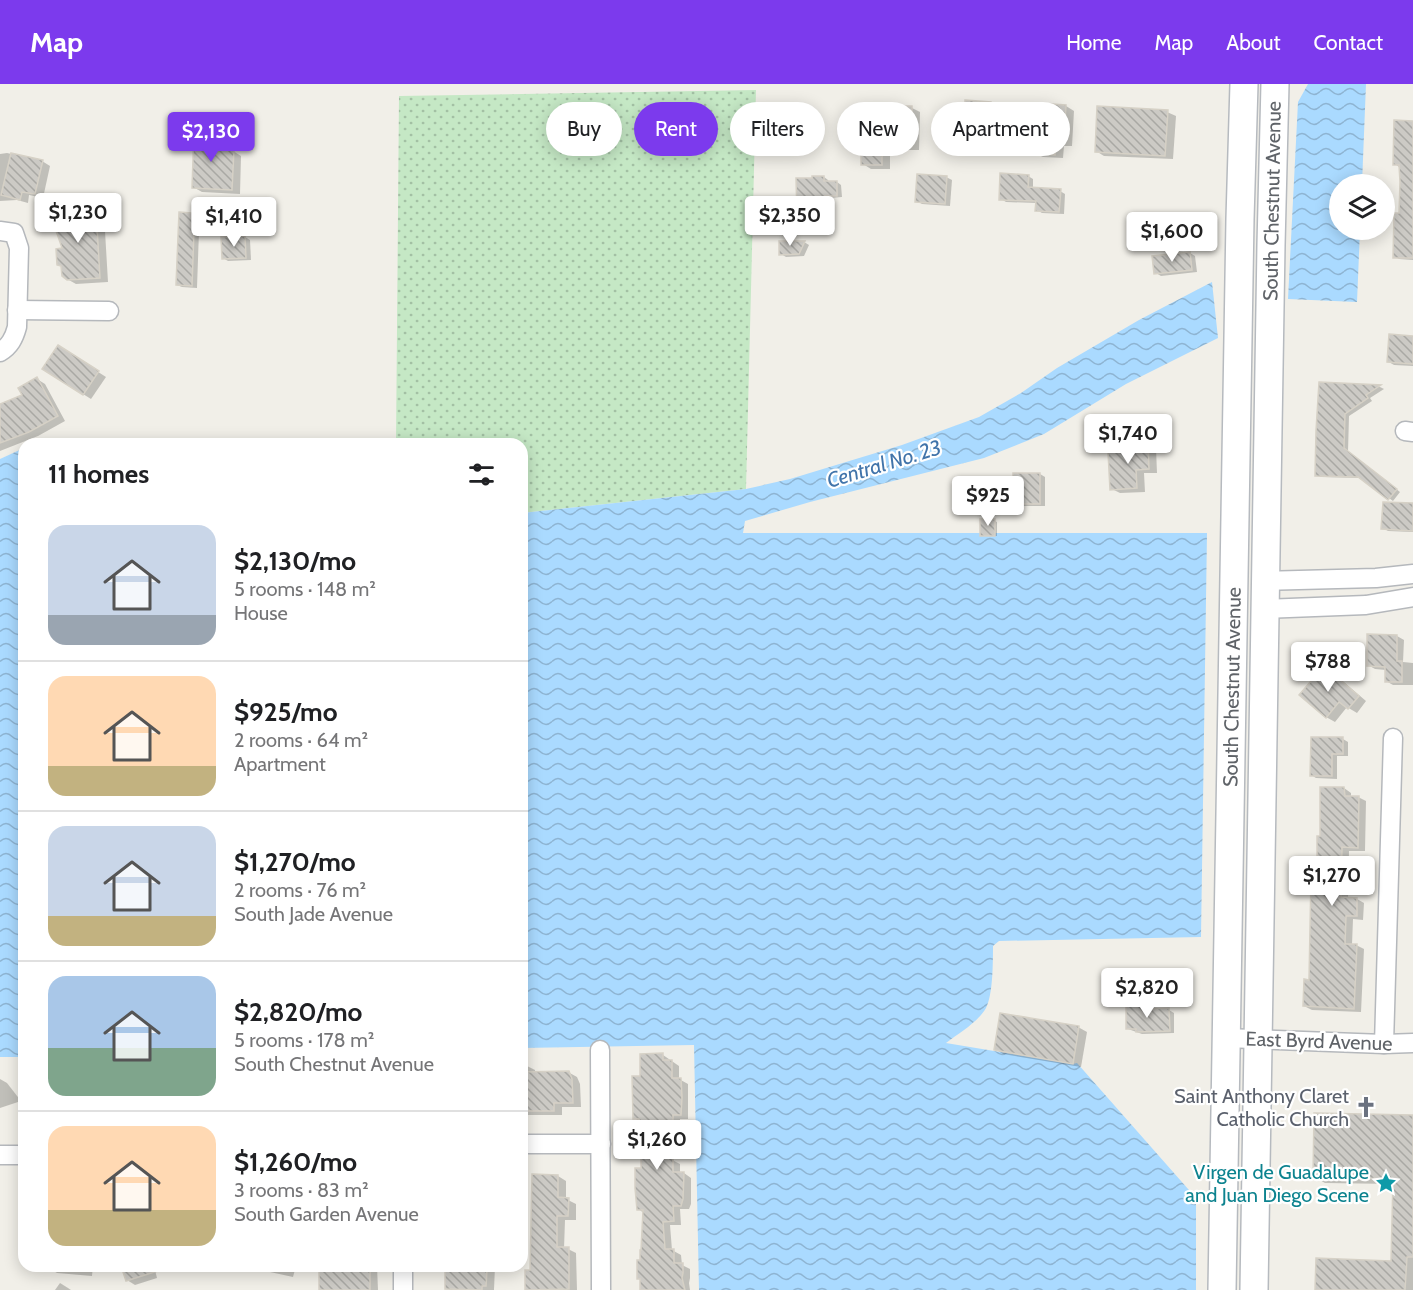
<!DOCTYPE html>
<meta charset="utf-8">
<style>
body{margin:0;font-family:Cabin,sans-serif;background:#f6f6f6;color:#202124;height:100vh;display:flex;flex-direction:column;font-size:22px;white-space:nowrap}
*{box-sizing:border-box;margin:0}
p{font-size:20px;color:#757577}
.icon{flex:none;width:33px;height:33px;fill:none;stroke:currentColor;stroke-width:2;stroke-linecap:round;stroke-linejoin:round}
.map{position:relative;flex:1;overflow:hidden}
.sheet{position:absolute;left:18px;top:354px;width:510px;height:834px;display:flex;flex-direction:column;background:#fff;border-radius:18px;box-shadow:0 3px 15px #0003}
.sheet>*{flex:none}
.banner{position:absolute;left:546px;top:18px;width:570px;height:54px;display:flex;gap:12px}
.buttons{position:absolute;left:1329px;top:90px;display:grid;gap:12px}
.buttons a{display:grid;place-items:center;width:66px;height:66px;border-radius:50%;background:#fff;box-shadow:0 3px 15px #0003;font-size:30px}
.price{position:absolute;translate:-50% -51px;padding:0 14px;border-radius:6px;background:#fff;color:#222;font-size:20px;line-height:39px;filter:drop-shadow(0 2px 3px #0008)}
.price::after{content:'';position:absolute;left:50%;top:36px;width:18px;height:14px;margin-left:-9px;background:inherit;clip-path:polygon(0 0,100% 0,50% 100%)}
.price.current{background:#7c3aed;color:#fff}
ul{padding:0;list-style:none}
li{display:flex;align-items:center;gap:18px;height:150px;padding:0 30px}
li+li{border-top:2px solid #e0e0e0}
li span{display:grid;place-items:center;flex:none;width:168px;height:120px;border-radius:18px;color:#555}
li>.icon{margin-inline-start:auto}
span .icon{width:72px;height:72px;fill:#fffc;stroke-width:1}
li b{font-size:26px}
h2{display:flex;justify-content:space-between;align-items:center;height:72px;padding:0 30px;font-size:26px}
.tag{padding:0 21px;border-radius:27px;background:#fff;box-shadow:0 3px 15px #0003;font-size:21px;line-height:54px}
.tag.current{background:#7c3aed;color:#fff}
header{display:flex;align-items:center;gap:36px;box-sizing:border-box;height:84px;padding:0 30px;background:#7c3aed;color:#fff}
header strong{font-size:28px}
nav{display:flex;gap:33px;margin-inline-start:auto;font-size:21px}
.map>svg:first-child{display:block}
.grass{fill:url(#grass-dots)}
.water{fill:url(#water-waves)}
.shadow{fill:#0003}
.building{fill:url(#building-back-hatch);stroke:#d6d1c6;stroke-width:1.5}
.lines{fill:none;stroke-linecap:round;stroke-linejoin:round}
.street-casing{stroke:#b5b8bc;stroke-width:21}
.secondary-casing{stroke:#b6babf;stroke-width:30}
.street{stroke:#fff;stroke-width:18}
.secondary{stroke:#fff;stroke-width:27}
.labels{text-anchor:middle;stroke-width:4.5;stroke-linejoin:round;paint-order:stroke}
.street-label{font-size:20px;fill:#5f6368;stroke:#fff}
.worship-label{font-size:20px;fill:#5b616d;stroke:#fff;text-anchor:end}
.culture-label{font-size:20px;fill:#0d838f;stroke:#fff;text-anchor:end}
.water-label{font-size:21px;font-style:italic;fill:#4174aa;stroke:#fff}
</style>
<header>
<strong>Map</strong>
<nav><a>Home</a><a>Map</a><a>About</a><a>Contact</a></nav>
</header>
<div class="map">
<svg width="1413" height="1206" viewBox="0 0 1413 1206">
<defs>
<pattern id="grass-dots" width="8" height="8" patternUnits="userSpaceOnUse" patternTransform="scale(1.5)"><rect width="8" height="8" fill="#c5e8c5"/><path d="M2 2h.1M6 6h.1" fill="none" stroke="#a3c0a4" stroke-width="1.8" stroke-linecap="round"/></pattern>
<pattern id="water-waves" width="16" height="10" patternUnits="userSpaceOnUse" patternTransform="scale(1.5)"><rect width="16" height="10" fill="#aadaff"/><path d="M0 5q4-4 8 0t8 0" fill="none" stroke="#8eb4d2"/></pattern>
<pattern id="building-back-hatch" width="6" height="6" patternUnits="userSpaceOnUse" patternTransform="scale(1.5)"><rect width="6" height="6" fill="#cccac5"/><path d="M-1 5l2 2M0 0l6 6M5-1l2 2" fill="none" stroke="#a9a8a4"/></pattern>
</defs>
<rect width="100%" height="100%" fill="#f1efe8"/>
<path class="grass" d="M756 6 746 405 522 429V360H396L399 12Z"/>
<g class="water">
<path d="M1308 0H1366L1362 100H1340V146H1360L1357 218 1288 215 1298 18Z"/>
<path d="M1212 198 1218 254 1126 300 1044 350 984 374 810 418 745 437 743 449H1207L1201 853 999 857 993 862C993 878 993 911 986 924 977 939 959 949 946 959L1073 980 1077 979 1196 1114V1206H699L694 961 522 964V429L746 405 790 395 902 361 979 333 1021 309 1057 284 1139 236Z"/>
<path d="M24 364V973H0V375Z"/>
</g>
<g class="shadow">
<path d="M990 19 995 22 993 52 969 50 965 48 955 47 951 45 966 25Z"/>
<path d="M1066 22 1074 27 1072 62H1064L1063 74 1043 73 1035 69Z"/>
<path d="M912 24 920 28 919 66H890V85H871L863 80 888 33Z"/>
<path d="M1167 28 1176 32 1173 75 1104 72 1096 67Z"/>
<path d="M1413 38V176L1399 175 1395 173 1401 131 1402 98 1399 83 1395 80Z"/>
<path d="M218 50 226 55V67H233L241 72 240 110 202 108 193 103Z"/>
<path d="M7 69 42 77 50 82 43 114 29 111 28 119 17 116 0 117V70Z"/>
<path d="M1028 92 1033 95V105L1060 107 1065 110 1064 130 1042 129 1037 126V119L1006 118 1001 115Z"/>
<path d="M824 93 828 96 829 99 837 98 841 101 842 113 830 114V133H803L798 130 813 94Z"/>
<path d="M946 93 952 96 950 122 922 120 917 117Z"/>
<path d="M92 122 101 127 107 146 105 147 108 198 76 200 67 195 65 166Z"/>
<path d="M180 130 217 132 222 135 221 149 199 147 197 204 182 203 177 201Z"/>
<path d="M245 153 250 156 251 176 228 177 223 174Z"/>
<path d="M804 158 809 161 804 172 786 173 781 170Z"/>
<path d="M1190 169 1195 172 1197 188 1161 192 1156 189Z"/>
<path d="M1413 253V282L1394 281 1389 278Z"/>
<path d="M67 268 106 293 91 315 83 310Z"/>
<path d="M37 295 45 300 65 337 38 352 0 367V322L24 312Z"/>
<path d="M1321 300 1380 303 1384 305 1370 314 1372 317 1349 332 1348 368 1400 408 1393 417 1362 394 1321 393 1316 391Z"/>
<path d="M1147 359 1156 364 1157 389H1144L1145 408 1120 409 1112 405 1130 368Z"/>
<path d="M1040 390 1045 393V422H1003L998 419 1015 395Z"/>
<path d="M1413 421V448L1388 447 1383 444Z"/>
<path d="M995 437 997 438V452H983Z"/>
<path d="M1397 552 1404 556 1403 578 1413 579V601H1393L1386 597V586L1375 585 1368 581Z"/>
<path d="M1324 584 1332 588 1366 617 1357 629 1347 623 1335 638 1326 633Z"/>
<path d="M1343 655 1348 658V672H1337V695L1316 694 1311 691Z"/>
<path d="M1344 704 1351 709V713H1358L1366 717 1365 767H1349L1348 815H1357L1364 819 1363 836 1353 835 1352 861H1356L1364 865 1361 928 1312 926 1304 922 1310 897 1322 754Z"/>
<path d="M1147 922 1152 925 1169 926 1174 929V949L1142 950 1128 945Z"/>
<path d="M1078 943 1087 948 1081 983 1003 970 995 965Z"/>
<path d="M663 971 679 982V995L688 1000V1035H680V1051L669 1050V1075L672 1076 680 1080V1089H684L691 1094V1120L689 1125H680L681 1141H670L672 1166 681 1171 682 1181 690 1185V1194L689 1199 690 1206H641L644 1129 638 1125 643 1085 649 1074 641 1038 634 1034 642 994Z"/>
<path d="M522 982H527L535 986V989L568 988 577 993 580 1000 581 1023H562V1031H522Z"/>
<path d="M0 995 7 999 21 1017 0 1024Z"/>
<path d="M1413 1033V1206H1316L1393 1178 1394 1100 1325 1099 1314 1093Z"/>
<path d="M558 1092 566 1097V1115L576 1120V1136H565L564 1165H568L576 1169 577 1206H526V1187H532Z"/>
<path d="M49 1182H93L92 1192 57 1189 49 1184Z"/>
<path d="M122 1182H154L157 1194 135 1201 127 1196Z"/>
<path d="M262 1182H296L293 1193 270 1188Z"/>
<path d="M326 1182H377L378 1206H323Z"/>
<path d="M447 1182H495L494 1206H450L447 1204Z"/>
<path d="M60 1199 68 1204 71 1206H55Z"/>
</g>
<g class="building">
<path d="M965 16 991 18 989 50 963 49V47L949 46 951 23 965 24Z"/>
<path d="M1036 19 1066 21 1064 59 1056 58 1055 71 1033 69Z"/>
<path d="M887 22H912V62H882V81H861V31H887Z"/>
<path d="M1097 22 1168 26 1165 72 1095 68Z"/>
<path d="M1394 36 1413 37V174H1393L1394 129H1399L1400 98 1399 81H1393Z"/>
<path d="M194 47 218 48V65H234L232 106 192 104Z"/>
<path d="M11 69 43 76 35 110 22 108 20 116 1 111Z"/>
<path d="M1000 89 1029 91 1028 103 1061 105 1059 128 1035 127 1036 117 999 116Z"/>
<path d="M917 90 947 92 945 120 915 118Z"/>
<path d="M812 92H824V97H837V112H825L826 132H812L811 130 797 131 796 94H812Z"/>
<path d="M93 121 100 142 97 143 100 194 67 196 62 192 61 182 57 181 56 165 62 164 52 135Z"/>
<path d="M179 128 217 131 216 148 194 146 192 202 176 201Z"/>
<path d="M245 152 246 174 222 175 221 153Z"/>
<path d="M779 157H805L799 170 779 171Z"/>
<path d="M1190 168 1192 186 1154 190 1152 172Z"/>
<path d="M1389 250 1413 252V280L1387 278Z"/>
<path d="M58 261 99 287 83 311 42 285Z"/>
<path d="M37 293 58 332 29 348 0 359V320L22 311 18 304Z"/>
<path d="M1319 298 1381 301 1366 311 1368 314 1345 330 1344 364 1397 405 1388 416 1358 393 1315 392 1316 347Z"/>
<path d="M1148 357 1149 385 1136 386 1137 404 1110 406 1108 368 1128 367V358Z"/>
<path d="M1013 389H1040V420H996V393L1013 394Z"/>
<path d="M1383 418 1413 419V447L1381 445Z"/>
<rect x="980" y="435" width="15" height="17"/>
<path d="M1367 550 1397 551V577H1402V598H1385V583L1367 582Z"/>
<path d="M1324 582 1359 612 1348 625 1339 618 1326 634 1299 611Z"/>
<path d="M1311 653H1343V670H1332V692H1310Z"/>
<path d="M1320 703H1344L1345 712H1359L1358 764 1342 763 1341 813 1357 814V832H1346L1345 860H1357L1354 925 1303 922 1304 895 1309 896 1311 793H1317V752H1320Z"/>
<path d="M1126 921H1148V925L1169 924 1170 947 1136 948V945H1126Z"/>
<path d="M1000 929 1079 942 1073 980 994 966Z"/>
<path d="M663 969V976H672V994H681L682 1013 681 1031H673V1047H662V1074H673V1088H684L683 1115 681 1122H673L674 1137 663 1138 665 1165H674V1179H683V1189L682 1194 685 1206H640V1195H637V1176H640V1166H641L643 1126H637L635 1104V1084H641V1072H647L639 1035H633L632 992H640V970Z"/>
<path d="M569 987 572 995 573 1019H554V1027H522V988Z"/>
<path d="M1314 1029 1413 1031V1173H1407L1405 1206H1315L1316 1174 1391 1177 1393 1095 1313 1093Z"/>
<path d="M532 1090 558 1091V1113L569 1114 568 1132H557V1163H569V1205L525 1206V1186H530Z"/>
<path d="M121 1182H163L164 1185 126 1197Z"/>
<rect x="319" y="1184" width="51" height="22"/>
<path d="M445 1185 487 1186 486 1202H482V1206L445 1205Z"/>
</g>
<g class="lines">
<defs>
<g id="street">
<path d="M0 147 14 149 19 164 17 243C14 254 10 262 0 268"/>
<path d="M17 226 109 227"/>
<path d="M1405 347 1413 348"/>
<path d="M1265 497 1376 494 1413 490"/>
<path d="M1265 525 1366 521 1413 513"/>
<path d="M1226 954 1384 960 1413 959"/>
<path d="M1384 960 1393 654"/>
<path d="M600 966 601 1206"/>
<path d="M522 1060H601"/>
<path d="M0 1071H24"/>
<path d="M403 1206V1182"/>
</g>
<g id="secondary">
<path d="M1222 1206 1240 135 1244 0"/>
<path d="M1254 1206 1271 161 1275 0"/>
</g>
</defs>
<use href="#street" class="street-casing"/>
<use href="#secondary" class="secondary-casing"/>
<use href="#street" class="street"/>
<use href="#secondary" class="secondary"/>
</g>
<defs>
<symbol id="church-bare" viewBox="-9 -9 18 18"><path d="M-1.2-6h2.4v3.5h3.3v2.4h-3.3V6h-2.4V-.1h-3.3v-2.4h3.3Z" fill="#6b7280" stroke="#fff" stroke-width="2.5" paint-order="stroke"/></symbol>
<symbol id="sight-bare" viewBox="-9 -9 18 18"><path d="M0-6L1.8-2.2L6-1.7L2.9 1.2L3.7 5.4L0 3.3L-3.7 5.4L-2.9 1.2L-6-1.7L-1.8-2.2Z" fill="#0f9aa8" stroke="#fff" stroke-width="2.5" paint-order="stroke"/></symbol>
</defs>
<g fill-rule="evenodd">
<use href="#church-bare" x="1351" y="1008" width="30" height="30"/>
<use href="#sight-bare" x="1371" y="1084" width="30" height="30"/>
</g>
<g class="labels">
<g class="street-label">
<text transform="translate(1272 117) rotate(-89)" y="7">South Chestnut Avenue</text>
<text transform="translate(1232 603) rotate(-89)" y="7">South Chestnut Avenue</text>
<text transform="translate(1319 957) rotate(2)" y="7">East Byrd Avenue</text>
</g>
<g class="worship-label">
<text x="1349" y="1019">Saint Anthony Claret<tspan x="1349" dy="23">Catholic Church</tspan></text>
</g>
<g class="culture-label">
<text x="1369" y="1095">Virgen de Guadalupe<tspan x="1369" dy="23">and Juan Diego Scene</tspan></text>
</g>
<g class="water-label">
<text transform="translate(884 380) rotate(-17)" y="7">Central No. 23</text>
</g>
</g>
</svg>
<div class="buttons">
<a><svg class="icon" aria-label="layers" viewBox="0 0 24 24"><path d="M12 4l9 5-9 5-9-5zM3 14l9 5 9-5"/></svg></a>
</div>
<b class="price current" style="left:211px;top:79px">$2,130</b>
<b class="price" style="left:78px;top:160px">$1,230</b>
<b class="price" style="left:790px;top:163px">$2,350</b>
<b class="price" style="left:234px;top:164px">$1,410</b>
<b class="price" style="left:1172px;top:179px">$1,600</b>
<b class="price" style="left:1128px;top:381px">$1,740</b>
<b class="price" style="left:988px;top:443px">$925</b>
<b class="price" style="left:1328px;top:609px">$788</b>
<b class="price" style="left:1332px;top:823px">$1,270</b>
<b class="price" style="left:1147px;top:935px">$2,820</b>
<b class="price" style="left:657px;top:1087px">$1,260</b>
<div class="banner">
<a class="tag">Buy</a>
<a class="tag current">Rent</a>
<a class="tag">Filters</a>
<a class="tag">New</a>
<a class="tag">Apartment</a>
</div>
<section class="sheet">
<h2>11 homes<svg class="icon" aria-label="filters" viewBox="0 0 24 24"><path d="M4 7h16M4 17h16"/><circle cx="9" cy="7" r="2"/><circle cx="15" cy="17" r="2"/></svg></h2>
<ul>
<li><span style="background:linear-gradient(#c9d6e8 75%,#9aa5b1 0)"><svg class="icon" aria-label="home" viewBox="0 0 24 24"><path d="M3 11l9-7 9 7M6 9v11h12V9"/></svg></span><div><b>$2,130/mo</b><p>5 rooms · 148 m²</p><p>House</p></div></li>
<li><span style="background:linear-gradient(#ffd9b3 75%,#c2b280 0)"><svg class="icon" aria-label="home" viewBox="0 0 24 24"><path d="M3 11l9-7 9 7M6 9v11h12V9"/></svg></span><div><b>$925/mo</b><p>2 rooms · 64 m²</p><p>Apartment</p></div></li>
<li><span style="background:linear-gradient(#c9d6e8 75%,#c2b280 0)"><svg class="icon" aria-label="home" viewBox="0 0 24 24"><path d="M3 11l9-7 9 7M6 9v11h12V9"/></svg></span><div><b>$1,270/mo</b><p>2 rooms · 76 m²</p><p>South Jade Avenue</p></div></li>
<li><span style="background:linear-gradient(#a9c7e8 60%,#7fa58c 0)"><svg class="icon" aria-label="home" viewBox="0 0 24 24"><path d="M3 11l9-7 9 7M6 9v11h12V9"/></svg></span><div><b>$2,820/mo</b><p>5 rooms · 178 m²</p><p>South Chestnut Avenue</p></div></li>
<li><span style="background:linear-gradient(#ffd9b3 70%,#c2b280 0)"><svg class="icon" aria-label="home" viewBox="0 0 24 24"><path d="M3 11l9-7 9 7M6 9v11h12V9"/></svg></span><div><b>$1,260/mo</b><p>3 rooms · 83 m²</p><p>South Garden Avenue</p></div></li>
</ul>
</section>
</div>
